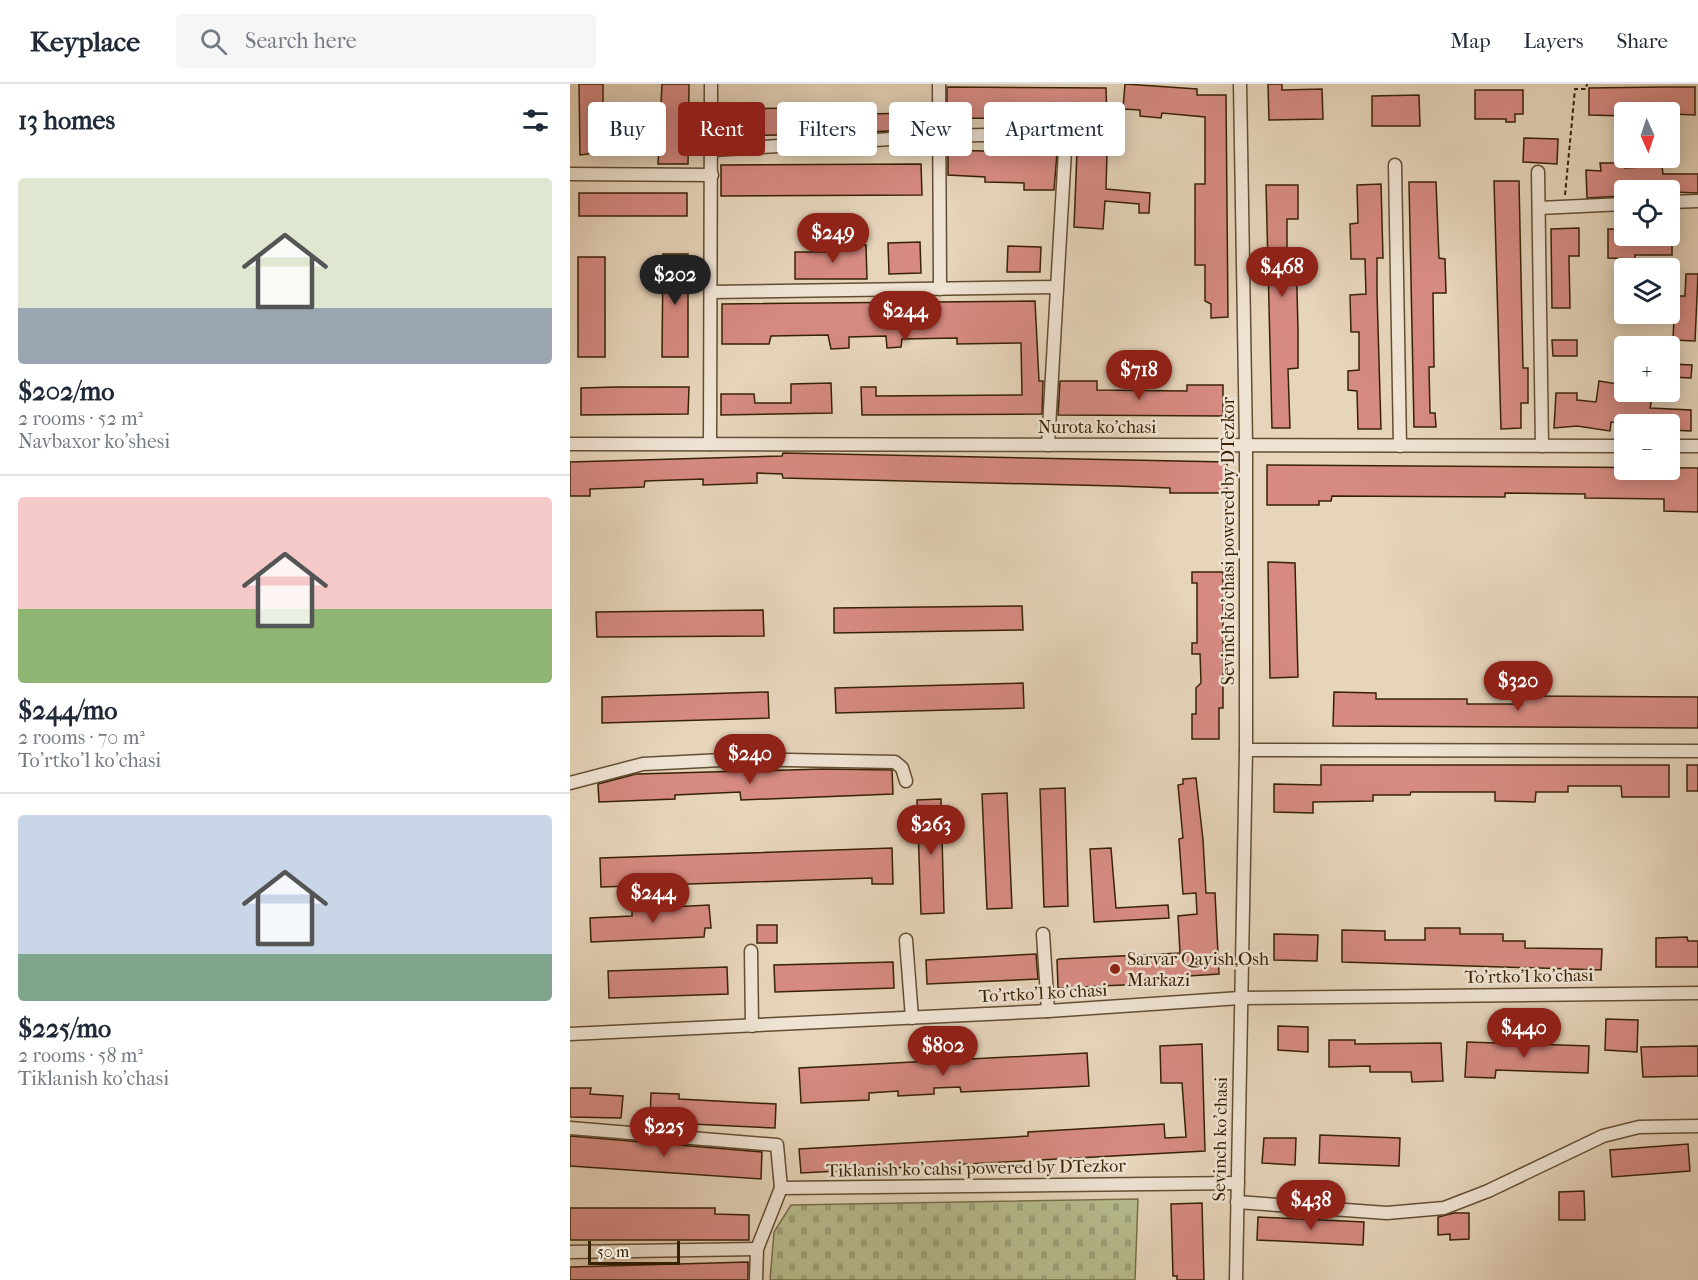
<!DOCTYPE html>
<meta charset="utf-8">
<style>
body{margin:0;font-family:"IM FELL French Canon",serif;background:#f6f6f7;color:#1f2937;height:100vh;display:flex;flex-direction:column;font-size:22px;white-space:nowrap}
*{box-sizing:border-box;margin:0}
p{font-size:20px;color:#747a83}
.icon{flex:none;width:33px;height:33px;fill:none;stroke:currentColor;stroke-width:2;stroke-linecap:round;stroke-linejoin:round}
.map{position:relative;flex:1;overflow:hidden}
.details{display:flex;flex-direction:column;background:#fff;width:570px}
.details>*{flex:none}
.banner{position:absolute;left:18px;top:18px;width:570px;height:54px;display:flex;gap:12px}
.needle{width:39px;rotate:177deg}
.tools{position:absolute;left:1044px;top:18px;display:grid;gap:12px}
.tools a{display:grid;place-items:center;width:66px;height:66px;border-radius:6px;background:#fff;box-shadow:0 3px 15px #0003;font-size:30px}
.scale{position:absolute;left:18px;bottom:15px;width:92px;box-sizing:border-box;padding-left:6px;border:3px solid #382204;border-top:0;font-size:16px;line-height:21px;white-space:nowrap;color:#382204;-webkit-text-stroke:4px #efe3d3;paint-order:stroke}
.price{position:absolute;translate:-50% -51px;padding:0 14px;border-radius:21px;background:#8f2418;color:#fff;font-size:20px;line-height:39px;filter:drop-shadow(0 2px 3px #0008)}
.price::after{content:'';position:absolute;left:50%;top:36px;width:18px;height:14px;margin-left:-9px;background:inherit;clip-path:polygon(0 0,100% 0,50% 100%)}
.price.current{background:#222;color:#fff}
ul{padding:0;list-style:none}
li{display:grid;align-content:center;gap:12px;height:318px;padding:0 18px}
li+li{border-top:2px solid #e0e1e3}
li span{display:grid;place-items:center;height:186px;border-radius:6px;color:#555}
li>.icon{margin-inline-start:auto}
span .icon{width:108px;height:108px;fill:#fffc;stroke-width:1}
li b{font-size:26px}
h2{display:flex;justify-content:space-between;align-items:center;height:72px;padding:0 18px;font-size:26px}
.tag{padding:0 21px;border-radius:6px;background:#fff;box-shadow:0 3px 15px #0003;font-size:21px;line-height:54px}
.tag.current{background:#8f2418;color:#fff}
header{display:flex;align-items:center;gap:36px;box-sizing:border-box;height:84px;padding:0 30px;background:#fff;border-bottom:2px solid #e0e1e3}
header strong{font-size:28px}
nav{display:flex;gap:33px;margin-inline-start:auto;font-size:21px}
.search{width:420px;height:54px;background:#f6f6f7;display:flex;align-items:center;gap:15px;box-sizing:border-box;padding:0 21px;border-radius:6px;color:#747a83;font-size:22px}
main{display:flex;flex:1;min-height:0}
.map>svg:first-child{display:block}
.cemetery{fill:url(#cemetery-stones);stroke:#786f49;stroke-width:1.5}
.building{fill:#d68a82;stroke:#382204;stroke-width:1.5}
.lines{fill:none;stroke-linecap:round;stroke-linejoin:round}
.minor-casing{stroke:#644e32;stroke-width:15}
.path{stroke:#382204;stroke-width:2;stroke-dasharray:4.5 3;stroke-linecap:butt}
.minor{stroke:#efe3d3;stroke-width:12}
.poi-dot{fill:#8f2418;stroke:#efe3d3;stroke-width:2}
.labels{text-anchor:middle;stroke-width:5;stroke-linejoin:round;paint-order:stroke}
.street-label{font-size:18px;fill:#382204;stroke:#efe3d3}
.poi-label{font-size:18px;fill:#382204;stroke:#efe3d3;text-anchor:start}
</style>
<header>
<strong>Keyplace</strong>
<div class="search"><svg class="icon" aria-label="search" viewBox="0 0 24 24"><circle cx="10" cy="10" r="6"/><path d="M15 15l6 6"/></svg>Search here</div>
<nav><a>Map</a><a>Layers</a><a>Share</a></nav>
</header>
<main>
<section class="details">
<h2>13 homes<svg class="icon" aria-label="filters" viewBox="0 0 24 24"><path d="M4 7h16M4 17h16"/><circle cx="9" cy="7" r="2"/><circle cx="15" cy="17" r="2"/></svg></h2>
<ul>
<li><span style="background:linear-gradient(#dfe7d0 70%,#9aa5b1 0)"><svg class="icon" aria-label="home" viewBox="0 0 24 24"><path d="M3 11l9-7 9 7M6 9v11h12V9"/></svg></span><div><b>$202/mo</b><p>2 rooms · 52 m²</p><p>Navbaxor ko'shesi</p></div></li>
<li><span style="background:linear-gradient(#f6c9c9 60%,#8fb573 0)"><svg class="icon" aria-label="home" viewBox="0 0 24 24"><path d="M3 11l9-7 9 7M6 9v11h12V9"/></svg></span><div><b>$244/mo</b><p>2 rooms · 70 m²</p><p>To'rtko'l ko'chasi</p></div></li>
<li><span style="background:linear-gradient(#c9d6e8 75%,#7fa58c 0)"><svg class="icon" aria-label="home" viewBox="0 0 24 24"><path d="M3 11l9-7 9 7M6 9v11h12V9"/></svg></span><div><b>$225/mo</b><p>2 rooms · 58 m²</p><p>Tiklanish ko'chasi</p></div></li>
</ul>
</section>
<div class="map">
<svg width="1128" height="1196" viewBox="0 0 1128 1196">
<defs>
<pattern id="cemetery-stones" width="16" height="16" patternUnits="userSpaceOnUse" patternTransform="scale(1.5)"><rect width="16" height="16" fill="#b7bc8e"/><path d="M2 7V4a2 2 0 0 1 4 0v3zM10 15v-3a2 2 0 0 1 4 0v3z" fill="#9ea179"/></pattern>
</defs>
<rect width="100%" height="100%" fill="#e6d4bb"/>
<filter id="stains"><feTurbulence type="fractalNoise" baseFrequency=".00333" numOctaves="4"/><feColorMatrix values="0 0 0 0 .2 0 0 0 0 .09 0 0 0 0 .02 0 0 0 .5 -.17"/></filter>
<radialGradient id="worn" r=".72"><stop offset=".6" stop-color="#630" stop-opacity="0"/><stop offset="1" stop-color="#630" stop-opacity=".3"/></radialGradient>
<path class="cemetery" d="M568 1115 565 1196H200L204 1148 221 1121Z"/>
<g class="building">
<path d="M9 0H33V68L10 71Z"/>
<path d="M92 0H119L118 80H88Z"/>
<path d="M555 0 627 5V11H656L658 233 641 234V220L635 217V181H625V100H635V33L592 29 591 34 570 32V26L553 25Z"/>
<path d="M698 0H712V6L752 5 753 35 699 36Z"/>
<path d="M377 3 536 4 537 35 377 34Z"/>
<path d="M1095 3H1125V31L1054 28V32L1019 31V4Z"/>
<path d="M905 6H953V30H945V38H936V35H905Z"/>
<path d="M849 11 850 42H802V12Z"/>
<path d="M291 23 294 30 351 29V45L267 50 150 52V25Z"/>
<path d="M954 54 988 55 987 80 953 78Z"/>
<path d="M378 66 487 69 484 106H454V99L415 98V93L378 91Z"/>
<path d="M507 67 537 69 536 105 580 109 579 129H569V120L535 117 533 145 504 143Z"/>
<path d="M1030 79H1055V84L1092 82 1093 90H1128V109L1054 106V112L1017 114 1016 86 1031 87Z"/>
<path d="M351 80 352 111 151 112V81Z"/>
<path d="M924 97H949L953 284H958V319H951V344L931 345Z"/>
<path d="M839 98H866L869 174 875 175 876 209H863L864 283H859L860 329H865L866 343H844Z"/>
<path d="M811 100 813 174H807V209L811 345H788L787 307 778 306V287L789 286V248H781L780 211 796 210 795 175H781L780 140 788 139 787 101Z"/>
<path d="M696 101H728V135H717V166H726L728 246V284L718 285 720 344H702Z"/>
<rect x="9" y="109" width="108" height="23"/>
<path d="M1009 144V172H999L1000 224H982L981 145Z"/>
<path d="M1038 145H1054V152H1102V171H1065V175L1038 174Z"/>
<path d="M350 158 351 189 319 190 318 159Z"/>
<path d="M296 161 297 195H225V168H264V162Z"/>
<path d="M438 162 471 163 470 188H437Z"/>
<path d="M93 170H118V273H92Z"/>
<rect x="8" y="173" width="27" height="100"/>
<path d="M1116 190H1128L1125 257 1103 256 1105 212H1115Z"/>
<path d="M465 217 469 297H473L472 330 292 331 291 303H306V312L452 311 451 259 387 260V254L332 255 331 263 317 264 316 252 279 253V264L261 265 258 251 201 252 199 260H152V220Z"/>
<path d="M982 256H1007V272H983Z"/>
<path d="M1101 280 1122 281 1121 294 1101 293Z"/>
<path d="M490 297H527V306L617 307V301H653V332L488 331Z"/>
<path d="M1029 297 1054 301 1053 308H1083L1080 324 1121 326V347L1100 346V340L1055 337 1054 340 1041 338 1040 347 1007 342 984 344 986 309H1007V316L1026 318Z"/>
<path d="M261 299 262 329 151 331V310H184L185 319H221V300Z"/>
<path d="M46 303H119L118 330 11 331V304Z"/>
<path d="M213 369 657 378V409H600V404L546 402 213 394 212 390 187 389V399L133 401V395L75 397 74 403 20 405V412H0V378L212 372Z"/>
<path d="M697 381 1128 384V428L1094 427V415L1015 414V410L935 409V413L762 412 761 417H749V421H697Z"/>
<path d="M698 478 725 479 728 593 700 594Z"/>
<path d="M622 488H653V624H649V655H622V630H626V604L631 599 630 570H622V559H627V499H622Z"/>
<path d="M452 522 453 546 264 549V524Z"/>
<path d="M193 526 194 552 27 553 26 528Z"/>
<path d="M453 599 454 624 266 629 265 604Z"/>
<path d="M198 608 199 634 32 639V613Z"/>
<path d="M764 608 806 609V615H897V620H952V612L1128 613V644L763 642Z"/>
<path d="M751 681H1099V713H1052L1051 702H998V708H966L965 718 925 717V708H841L840 711H803V717L743 718V729L704 728V700L751 701Z"/>
<rect x="1117" y="681" width="11" height="26"/>
<path d="M253 685 322 686 323 710 171 716 170 708 105 711V715L29 718 28 700 66 690Z"/>
<path d="M626 694 633 756 636 809H645L649 890 602 893 596 895V899L488 904 487 876 489 875 610 869 608 832 627 830 626 809 613 810 609 755 613 754 608 701 613 700V695Z"/>
<path d="M495 704 498 822 474 823 470 705Z"/>
<path d="M437 709 442 824 417 825 412 710Z"/>
<path d="M371 715 374 829 351 830 347 716Z"/>
<path d="M322 764 323 800H302V794L31 803 30 774Z"/>
<path d="M541 764 546 824 598 821 599 834 524 838 520 765Z"/>
<path d="M139 821 141 844H135L134 853 21 858 20 834 62 832V825Z"/>
<rect x="187" y="841" width="20" height="18"/>
<path d="M855 844H890V850H933V857H955V864L1032 865 1031 886 772 878V846L815 847V856H855Z"/>
<path d="M704 850 748 851 747 877 704 876Z"/>
<path d="M1117 853 1118 857H1128V883H1086V854Z"/>
<path d="M466 870 468 895 357 900 356 876Z"/>
<path d="M323 878 324 904 205 908 204 881Z"/>
<path d="M157 883 158 910 39 914 38 887Z"/>
<path d="M1036 935 1068 936 1067 968 1035 966Z"/>
<path d="M708 942 738 943V968L708 966Z"/>
<path d="M759 956H785V960L871 959 873 997 842 998 841 988H800V982L759 983Z"/>
<path d="M897 958 1019 962 1018 989 926 986 925 994 895 993Z"/>
<path d="M632 960 635 1067 231 1089 229 1065 427 1054 458 1052V1048L594 1040 595 1054 616 1053 612 999H591L590 962Z"/>
<path d="M1128 962V992L1073 993 1071 963Z"/>
<path d="M517 969 519 1002 391 1008 390 1003 364 1004V1010L328 1012V1007L299 1009V1016L231 1019 229 984Z"/>
<path d="M0 1004H21L20 1010 53 1012 51 1034 0 1033Z"/>
<path d="M81 1009 109 1010V1015L206 1020 205 1044 80 1038Z"/>
<path d="M750 1051 830 1054 829 1082 749 1079Z"/>
<path d="M0 1052 192 1068 191 1095 0 1082Z"/>
<path d="M694 1054H726L725 1081 692 1079Z"/>
<path d="M1118 1060 1120 1087 1042 1093 1040 1066Z"/>
<path d="M1014 1107 1015 1136H989V1108Z"/>
<path d="M632 1119 634 1196H607V1192H603L601 1120Z"/>
<path d="M0 1124H145V1130L179 1131V1156H0Z"/>
<path d="M884 1129H899V1155L880 1156V1150L868 1151V1133Z"/>
<path d="M688 1133 794 1138 793 1161 687 1156Z"/>
<path d="M178 1178V1196H0V1183Z"/>
</g>
<g class="lines">
<defs>
<g id="minor">
<path d="M369 0 370 205"/>
<path d="M143 66 369 52 496 49 478 361"/>
<path d="M825 81 830 362"/>
<path d="M968 88 972 362"/>
<path d="M0 90 142 91"/>
<path d="M1100 118 1128 117"/>
<path d="M969 124 1054 120"/>
<path d="M141 208 487 203"/>
<path d="M0 360 1054 362"/>
<path d="M140 360 141 0"/>
<path d="M1100 362H1128"/>
<path d="M676 666 1128 667"/>
<path d="M0 699 73 680 172 675 325 678 332 684 336 697"/>
<path d="M473 850 478 927"/>
<path d="M336 856 342 934"/>
<path d="M181 867 182 942"/>
<path d="M0 950 478 927 670 914 1128 909"/>
<path d="M0 1044 207 1061 211 1104"/>
<path d="M667 1118 817 1129 874 1124 918 1107 1033 1052 1069 1043 1128 1042"/>
<path d="M0 1168 187 1165"/>
<path d="M186 1196 187 1165 211 1104 668 1099"/>
<path d="M666 1196 676 666V361L670 0"/>
</g>
</defs>
<use href="#minor" class="minor-casing"/>
<path class="path" d="M995 111 1005 5H1016L1017 0"/>
<use href="#minor" class="minor"/>
</g>
<circle class="poi-dot" cx="545" cy="885" r="6"/>
<g class="labels">
<g class="street-label">
<text x="527" y="349">Nurota ko'chasi</text>
<text transform="translate(658 457) rotate(-90)" y="6">Sevinch ko'chasi powered by DTezkor</text>
<text transform="translate(959 892) rotate(-1)" y="6">To'rtko'l ko'chasi</text>
<text transform="translate(473 909) rotate(-3)" y="6">To'rtko'l ko'chasi</text>
<text transform="translate(650 1055) rotate(-89)" y="6">Sevinch ko'chasi</text>
<text transform="translate(406 1084) rotate(-1)" y="6">Tiklanish ko'cahsi powered by DTezkor</text>
</g>
<g class="poi-label">
<text x="557" y="881">Sarvar Qayish,Osh<tspan x="557" dy="21">Markazi</tspan></text>
</g>
</g>
<rect width="100%" height="100%" filter="url(#stains)"/>
<rect width="100%" height="100%" fill="url(#worn)"/>
</svg>
<div class="tools">
<a><svg class="needle" viewBox="-14 -14 28 28"><path d="M0-13l5 13h-10z" fill="#e53935"/><path d="M0 13l5-13h-10z" fill="#747a83"/></svg></a>
<a><svg class="icon" aria-label="locate" viewBox="0 0 24 24"><circle cx="12" cy="12" r="6"/><path d="M12 2v4M12 18v4M2 12h4M18 12h4"/></svg></a>
<a><svg class="icon" aria-label="layers" viewBox="0 0 24 24"><path d="M12 4l9 5-9 5-9-5zM3 14l9 5 9-5"/></svg></a>
<a>+</a>
<a>−</a>
</div>
<div class="scale">50 m</div>
<b class="price" style="left:263px;top:180px">$249</b>
<b class="price" style="left:712px;top:214px">$468</b>
<b class="price current" style="left:105px;top:222px">$202</b>
<b class="price" style="left:335px;top:258px">$244</b>
<b class="price" style="left:569px;top:317px">$718</b>
<b class="price" style="left:948px;top:628px">$320</b>
<b class="price" style="left:180px;top:701px">$240</b>
<b class="price" style="left:361px;top:772px">$263</b>
<b class="price" style="left:83px;top:840px">$244</b>
<b class="price" style="left:954px;top:975px">$440</b>
<b class="price" style="left:373px;top:993px">$802</b>
<b class="price" style="left:94px;top:1074px">$225</b>
<b class="price" style="left:741px;top:1147px">$438</b>
<div class="banner">
<a class="tag">Buy</a>
<a class="tag current">Rent</a>
<a class="tag">Filters</a>
<a class="tag">New</a>
<a class="tag">Apartment</a>
</div>
</div>
</main>
